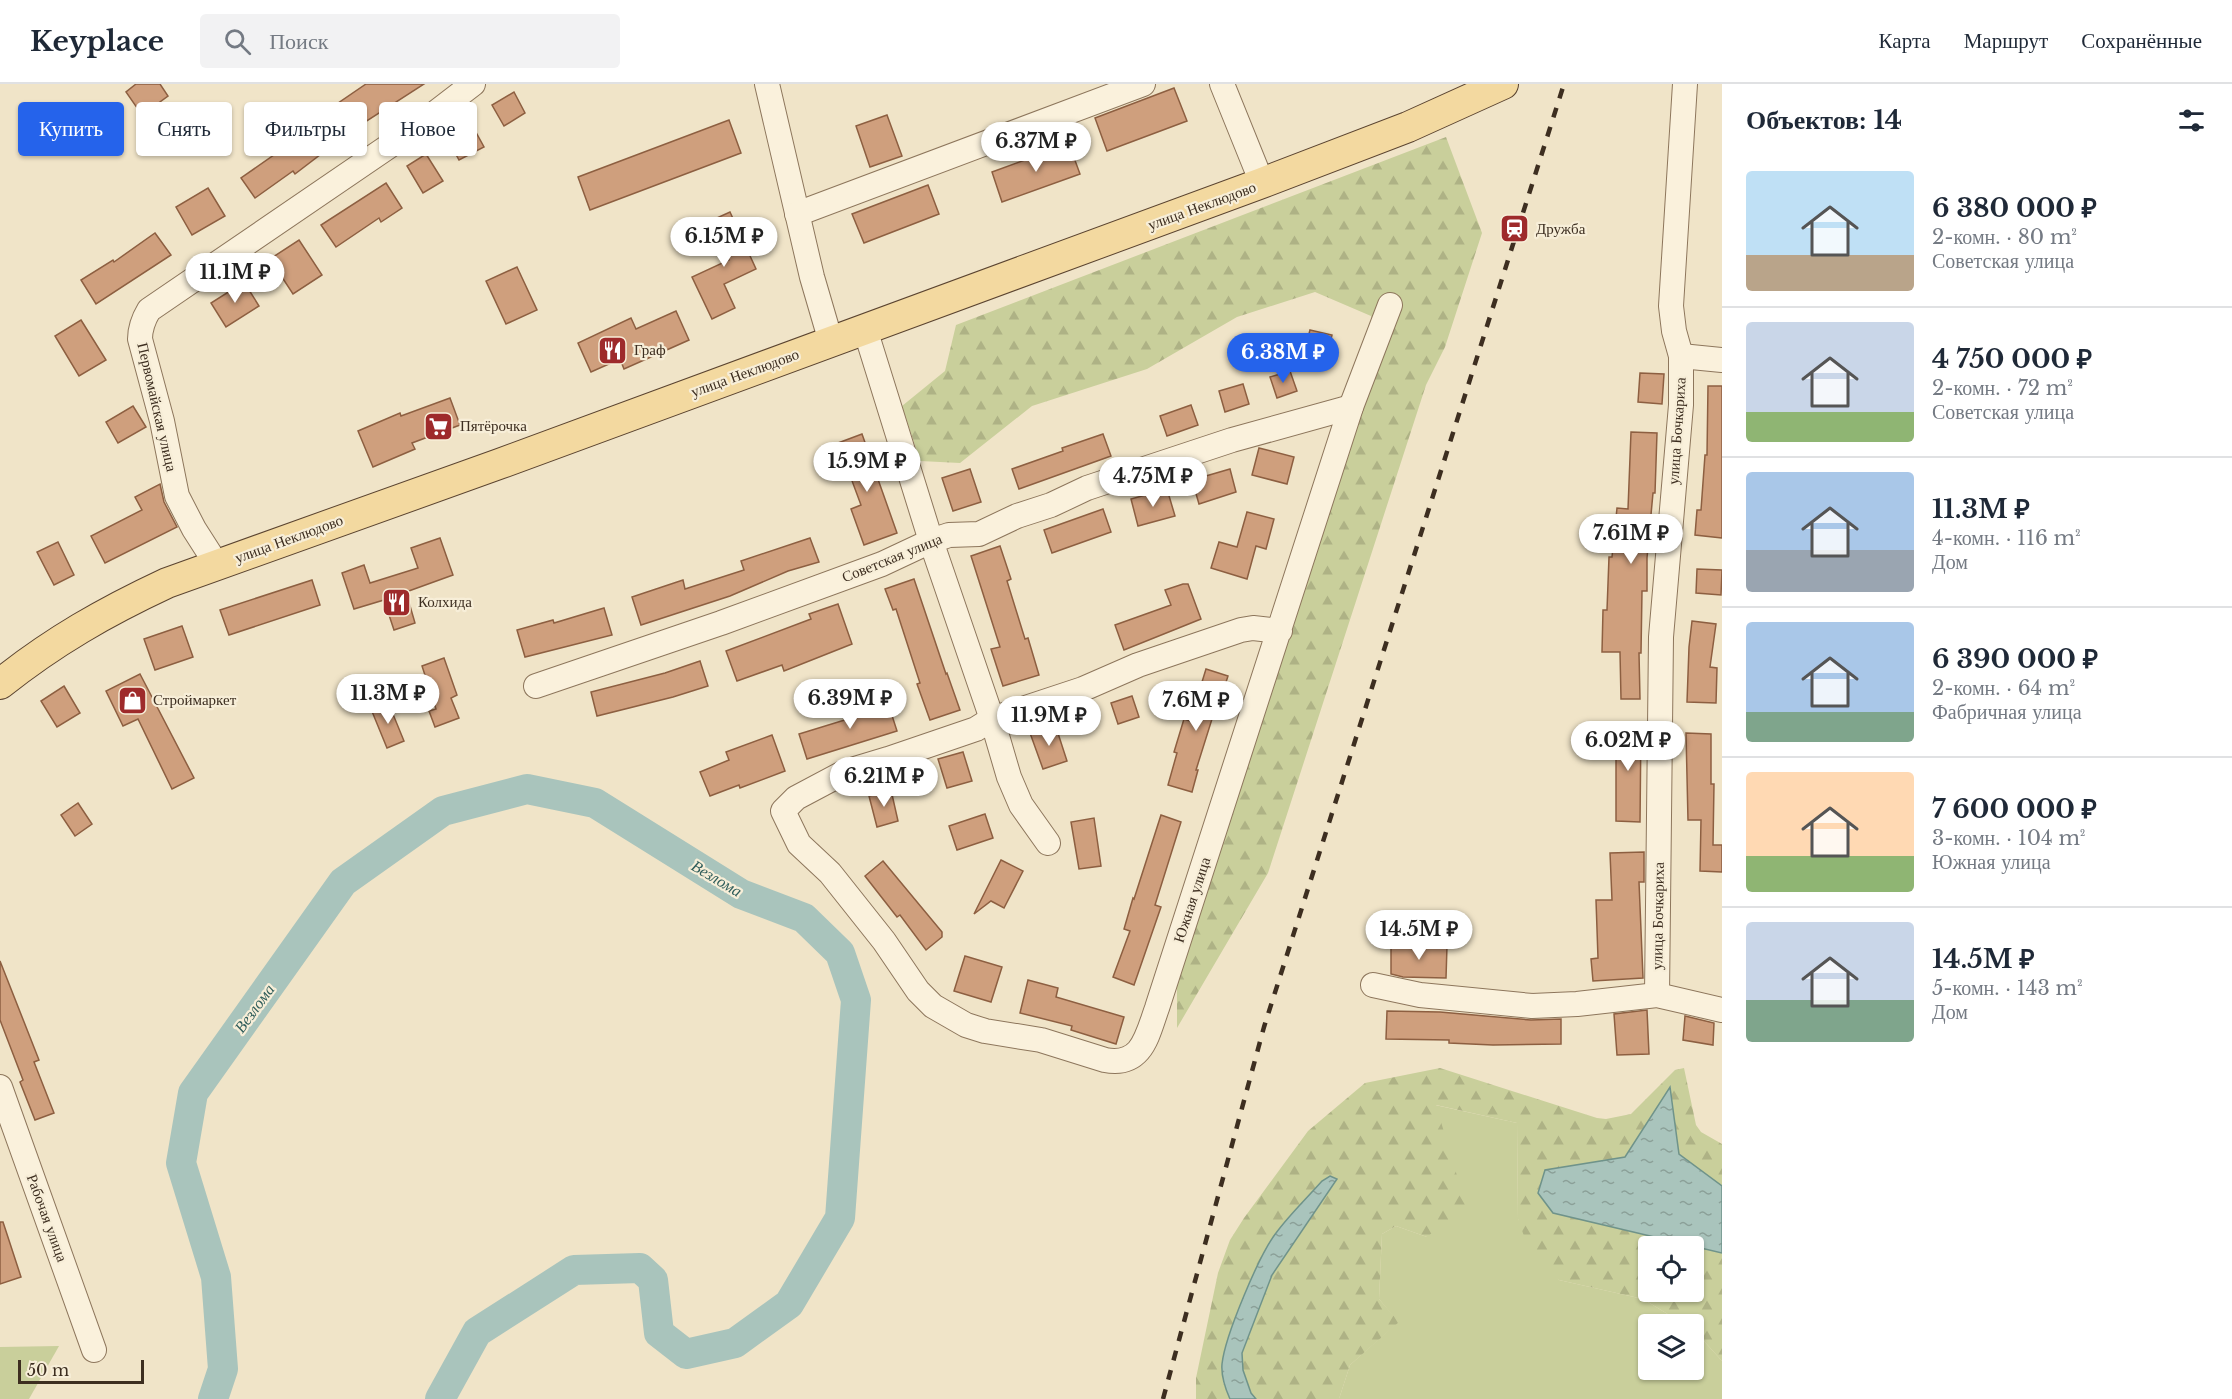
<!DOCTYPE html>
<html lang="ru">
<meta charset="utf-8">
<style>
body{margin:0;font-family:"Libre Baskerville",serif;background:#f2f2f3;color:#1f2937;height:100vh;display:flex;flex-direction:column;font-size:22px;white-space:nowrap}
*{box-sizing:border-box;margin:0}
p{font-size:20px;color:#747a83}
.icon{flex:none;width:33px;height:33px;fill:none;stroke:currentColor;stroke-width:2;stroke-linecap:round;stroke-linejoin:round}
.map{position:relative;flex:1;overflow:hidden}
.details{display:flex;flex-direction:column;background:#fff;width:510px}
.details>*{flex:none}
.hud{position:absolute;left:18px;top:18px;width:570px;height:54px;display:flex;gap:12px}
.controls{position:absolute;left:1638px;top:1152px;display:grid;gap:12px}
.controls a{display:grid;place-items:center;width:66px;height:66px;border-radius:6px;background:#fff;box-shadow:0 2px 4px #0004;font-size:30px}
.scale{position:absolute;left:18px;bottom:15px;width:126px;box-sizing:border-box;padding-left:6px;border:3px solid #3d2e20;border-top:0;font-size:16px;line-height:21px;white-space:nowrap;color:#3d2e20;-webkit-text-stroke:4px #f7eed8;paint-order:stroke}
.price{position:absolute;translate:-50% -51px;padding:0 14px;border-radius:21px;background:#fff;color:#222;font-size:20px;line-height:39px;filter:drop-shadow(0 2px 3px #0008)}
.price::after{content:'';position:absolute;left:50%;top:36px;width:18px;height:14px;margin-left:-9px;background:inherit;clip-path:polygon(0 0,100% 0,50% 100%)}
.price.on{background:#2563eb;color:#fff}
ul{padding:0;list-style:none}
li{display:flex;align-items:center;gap:18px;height:150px;padding:0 24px}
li+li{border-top:2px solid #e0e1e3}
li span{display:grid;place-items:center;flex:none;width:168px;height:120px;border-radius:6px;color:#555}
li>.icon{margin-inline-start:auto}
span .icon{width:72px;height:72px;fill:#fffc;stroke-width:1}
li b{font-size:26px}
h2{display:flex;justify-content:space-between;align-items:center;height:72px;padding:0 24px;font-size:26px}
.pill{padding:0 21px;border-radius:6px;background:#fff;box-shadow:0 2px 4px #0004;font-size:21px;line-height:54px}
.pill.on{background:#2563eb;color:#fff}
header{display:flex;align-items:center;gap:36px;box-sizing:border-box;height:84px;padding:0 30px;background:#fff;border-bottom:2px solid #e0e1e3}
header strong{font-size:28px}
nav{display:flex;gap:33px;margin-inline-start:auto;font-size:21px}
.search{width:420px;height:54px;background:#f2f2f3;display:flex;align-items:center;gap:15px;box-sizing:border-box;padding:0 21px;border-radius:6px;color:#747a83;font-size:22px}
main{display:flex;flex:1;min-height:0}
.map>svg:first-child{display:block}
.green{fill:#c9cf9b}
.forest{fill:url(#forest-firs);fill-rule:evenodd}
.water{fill:url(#water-ripples);stroke:#6f938a;stroke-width:1.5}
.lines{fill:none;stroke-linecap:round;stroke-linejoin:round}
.river{stroke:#a9c4bc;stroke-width:30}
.building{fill:#cf9f7d;stroke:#8d5f41;stroke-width:1.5}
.minor-casing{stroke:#8d765c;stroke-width:26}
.major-casing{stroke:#5b4430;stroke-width:32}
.minor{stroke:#faf1dc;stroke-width:24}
.major{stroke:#f3d9a0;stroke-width:30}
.rail{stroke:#3d2e20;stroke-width:4.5;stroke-dasharray:10 10;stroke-linecap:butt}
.labels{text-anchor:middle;stroke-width:4.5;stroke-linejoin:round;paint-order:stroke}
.street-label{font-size:15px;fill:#3d2e20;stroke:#f7eed8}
.poi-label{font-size:15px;fill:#3d2e20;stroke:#f7eed8;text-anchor:start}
.water-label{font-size:16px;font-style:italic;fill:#2f5d5a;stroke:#f7eed8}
</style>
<header>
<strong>Keyplace</strong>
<div class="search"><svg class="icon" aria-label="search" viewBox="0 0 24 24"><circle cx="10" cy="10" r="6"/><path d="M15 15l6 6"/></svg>Поиск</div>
<nav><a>Карта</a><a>Маршрут</a><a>Сохранённые</a></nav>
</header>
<main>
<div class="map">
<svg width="1722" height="1315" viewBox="0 0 1722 1315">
<defs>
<pattern id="forest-firs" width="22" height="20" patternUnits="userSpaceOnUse" patternTransform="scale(1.5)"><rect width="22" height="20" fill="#c9cf9b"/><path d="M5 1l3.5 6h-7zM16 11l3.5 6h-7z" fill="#aeb285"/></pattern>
<pattern id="water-ripples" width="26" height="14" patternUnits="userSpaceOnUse" patternTransform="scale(1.5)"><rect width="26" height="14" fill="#a9c4bc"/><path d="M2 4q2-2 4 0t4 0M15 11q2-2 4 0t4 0" fill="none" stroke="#8ba098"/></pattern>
</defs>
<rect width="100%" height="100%" fill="#f0e4c8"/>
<g class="green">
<path d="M1435 1021 1517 1039 1518 1135 1559 1196 1643 1215 1684 1240H1648V1286H1694V1246L1722 1277V1315H1339L1350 1281 1398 1238 1379 1215 1382 1150 1396 1142 1427 1153Z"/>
<path d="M59 1262 29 1315H0V1263Z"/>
</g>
<g class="forest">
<path d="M1446 53 1482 149 1445 263 1426 301 1268 789 1177 944V888L1378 277 1371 232 1315 208 1237 233 1147 285 1032 322 960 379 920 377 902 322 945 287 956 241Z"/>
<path d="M1440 984 1597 1034 1606 1035 1631 1030 1675 986 1684 984 1696 1041 1701 1048 1722 1060V1102L1679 1070 1670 1004 1625 1073 1545 1086 1553 1129 1722 1169V1277L1694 1246V1240H1684L1643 1215 1559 1196 1532 1175 1518 1135 1517 1039 1436 1021 1466 1122 1427 1153 1396 1142 1382 1150 1379 1215 1399 1238 1350 1281 1339 1315H1256L1251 1309 1243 1286 1242 1269 1272 1191 1337 1096 1275 1150 1250 1198 1226 1263 1222 1280 1223 1298 1230 1315H1196V1294L1218 1189 1230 1156 1244 1134 1308 1047 1365 999ZM1648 1162H1694V1208H1648Z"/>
</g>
<g class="water">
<path d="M1670 1003 1679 1070 1722 1102V1169L1553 1129 1538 1109 1545 1086 1625 1073Z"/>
<path d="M1330 1092 1337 1095 1272 1191 1242 1269 1243 1286 1251 1309 1256 1315H1230C1225 1304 1221 1292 1222 1280 1225 1252 1259 1171 1276 1149 1290 1130 1307 1114 1322 1097Z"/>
</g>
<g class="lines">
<path class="river" d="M213 1315 223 1285 216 1193 181 1079 193 1009 343 798 443 727 527 705 595 719 741 810 804 834 840 869 856 916 840 1134 789 1220 735 1259 686 1270 659 1249 653 1196 640 1184 574 1186 477 1248 440 1315"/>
</g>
<g class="building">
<path d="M136 0H160L168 12 142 31 126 8Z"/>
<path d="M366 0H424L345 51 328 26Z"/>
<path d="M1174 4 1187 37 1107 67 1095 34Z"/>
<path d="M514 8 525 29 504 42 492 21Z"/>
<path d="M887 31 902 72 870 83 856 42Z"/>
<path d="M295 36 321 70 295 90 293 87 255 114 241 94 278 68 269 56Z"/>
<path d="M729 36 741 69 590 126 578 93Z"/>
<path d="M472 41 484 63 459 76 447 54Z"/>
<path d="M1069 60 1080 90 1002 118 992 88Z"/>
<path d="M426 70 443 97 423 109 407 82Z"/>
<path d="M386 99 402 124 381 138 379 134 336 163 321 141Z"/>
<path d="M928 101 939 130 864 159 852 130Z"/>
<path d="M208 104 225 132 192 151 176 123Z"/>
<path d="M730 128 756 185 724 200 735 224 712 235 692 193 729 176 710 137Z"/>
<path d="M155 149 171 171 96 220 81 196 113 176 114 178Z"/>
<path d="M299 156 322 191 293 210 270 175Z"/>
<path d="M517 183 537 226 506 240 486 197Z"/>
<path d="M244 198 259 222 226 243 211 219Z"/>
<path d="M676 227 689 256 624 285 620 275 591 288 578 259 631 234 636 245Z"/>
<path d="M81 236 106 276 79 292 55 252Z"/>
<path d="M1310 246 1332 251 1324 286 1301 281Z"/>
<path d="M1290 287 1297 307 1277 314 1270 293Z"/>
<path d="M1640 289 1664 290 1662 320 1638 318Z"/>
<path d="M1243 300 1249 320 1225 328 1219 307Z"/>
<path d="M1708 302H1722V454L1695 451 1697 426H1701L1705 371H1707Z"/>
<path d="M450 314 460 341 412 359 415 365 373 383 358 347 400 329 401 332Z"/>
<path d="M1191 321 1198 341 1167 352 1160 332Z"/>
<path d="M133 322 146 343 118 359 106 338Z"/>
<path d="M1631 348 1657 349 1655 409H1653L1647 474V507H1642L1641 569H1639L1640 615H1621L1620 568H1602L1603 526H1607L1609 473H1612L1617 424 1628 425Z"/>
<path d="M862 350 897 449 864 461 851 425 861 421 838 359Z"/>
<path d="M1103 350 1111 372 1019 405 1012 385 1063 367 1062 364Z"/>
<path d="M1259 364 1294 373 1287 400 1252 391Z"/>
<path d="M970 385 981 418 953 427 942 394Z"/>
<path d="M1230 385 1236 408 1199 420 1192 396Z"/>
<path d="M160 400 164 418 177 443 105 479 91 452 142 426 135 413Z"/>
<path d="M1167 405 1175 432 1138 442 1131 415Z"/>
<path d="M1103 425 1111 448 1052 469 1044 446Z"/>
<path d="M1247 428 1274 435 1266 465 1256 462 1247 495 1211 484 1219 458 1237 463Z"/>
<path d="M440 454 453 491 406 508 415 539 394 546 384 516 354 525 342 489 364 481 370 499 418 484 411 464Z"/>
<path d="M810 454 819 478 788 487 730 512 641 541 632 513 683 496 685 505 744 486 741 477Z"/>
<path d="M58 458 74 491 54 501 37 468Z"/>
<path d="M1000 462 1011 495 1007 497 1025 555 1028 554 1039 591 1003 602 991 565 1000 563 971 472Z"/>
<path d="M1697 485 1722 486 1721 511 1696 509Z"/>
<path d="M914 495 946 590 947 589 960 626 930 636 917 600 920 599 896 525 893 526 885 505Z"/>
<path d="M312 496 320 521 229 551 220 526Z"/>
<path d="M1183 500H1188L1201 535 1124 566 1115 541 1171 521 1165 506Z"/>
<path d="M838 520 852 560 784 587 782 581 737 597 726 567 811 535 809 530Z"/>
<path d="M604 524 612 551 525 573 517 546 553 536 554 539Z"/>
<path d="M1692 537 1716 540 1710 583 1717 584 1716 619 1687 618 1689 563Z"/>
<path d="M182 542 193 573 155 586 144 555Z"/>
<path d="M444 574 457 611 451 614 459 634 435 643 429 627 436 625 422 582Z"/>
<path d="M700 577 708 602 673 613 597 632 591 608 665 589Z"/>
<path d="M1206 585 1228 592 1219 620 1217 619 1196 686H1198L1192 708 1168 701 1177 669 1174 668 1184 635 1190 637Z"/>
<path d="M140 590 194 694 172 705 138 635 123 642 106 607Z"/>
<path d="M64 602 80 629 57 643 41 617Z"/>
<path d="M1132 612 1139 633 1118 640 1111 619Z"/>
<path d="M887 616 897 647 807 675 799 650 848 635 846 629Z"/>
<path d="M388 618 404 657 387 664 371 625Z"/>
<path d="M1055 640 1067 677 1043 685 1030 649Z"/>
<path d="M1616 640H1641L1640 738 1616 737Z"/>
<path d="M1686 649 1711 650V700H1714L1713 761H1722V788L1700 787 1701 736H1688Z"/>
<path d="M772 651 785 687 740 704 739 701 710 712 700 688 729 676 726 668Z"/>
<path d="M963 668 972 697 947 704 938 675Z"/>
<path d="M891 706 898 737 877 743 869 712Z"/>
<path d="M78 719 92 740 75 752 61 731Z"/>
<path d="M985 730 993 754 957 766 949 742Z"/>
<path d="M1161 731 1181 738 1155 821 1161 823 1134 901 1113 893 1130 847 1124 845 1133 814 1134 815Z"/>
<path d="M1094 734 1101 782 1079 785 1071 738Z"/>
<path d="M1644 768V798H1639L1643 894 1593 897 1591 875 1598 874 1596 816H1612L1610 769Z"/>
<path d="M1001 776 1023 787 1004 824 991 817 974 830Z"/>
<path d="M883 777 942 848V853L926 866 900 831 897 833 865 792Z"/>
<path d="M1391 861 1447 862 1446 894 1403 893 1391 890Z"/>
<path d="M965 872 1002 883 991 918 954 907Z"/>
<path d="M0 877 39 976 34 978 54 1029 35 1036 20 998 23 996 0 936Z"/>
<path d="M1028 896 1058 904 1056 913 1124 933 1116 960 1071 946 1072 942 1020 929Z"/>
<path d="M1647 926 1649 970 1617 971 1614 930Z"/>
<path d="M1387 927 1440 928 1531 936 1561 935V960L1493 961 1449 959V956L1386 955Z"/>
<path d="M1685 932 1714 939 1713 961 1683 956Z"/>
<path d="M0 1138H3L21 1193 0 1200Z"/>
</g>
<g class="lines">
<defs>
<g id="minor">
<path d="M767 0 812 193 831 258"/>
<path d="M1222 0 1262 99"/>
<path d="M797 130 1143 0"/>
<path d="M865 245 931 457 992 635 1009 693 1021 721 1048 759"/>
<path d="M1681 272 1722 276"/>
<path d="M217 481 194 445 177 412 162 337 140 255C140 244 143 236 149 226L417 43 473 0"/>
<path d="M1280 547 1253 544 1241 546 1138 581 1083 605 992 635 976 645 888 675 845 688 796 714 783 727 799 760 830 789 884 857 918 907 933 922 966 941 985 947 1041 956 1105 976C1142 983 1147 952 1157 924L1351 323 1390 221"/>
<path d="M536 602 721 539 882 480 931 457 949 451 979 450 1017 432 1051 421 1087 404 1232 356 1351 323"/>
<path d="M1373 901 1420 911 1532 922 1577 920 1657 911 1722 926"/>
<path d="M1657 911 1661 553 1681 321V272L1674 247 1671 222 1685 0"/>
<path d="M0 1003 94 1266"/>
</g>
<path id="major" d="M0 600C54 557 105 528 167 499L499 380 1262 99 1408 43 1503 0"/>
</defs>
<use href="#minor" class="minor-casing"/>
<use href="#major" class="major-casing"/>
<use href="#minor" class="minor"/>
<use href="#major" class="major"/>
<path class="rail" d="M1163 1315 1264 943 1564 0"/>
</g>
<defs>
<symbol id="station-square" viewBox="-11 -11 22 22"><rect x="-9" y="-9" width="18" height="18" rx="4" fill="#9e2a2b" stroke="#f7eed8"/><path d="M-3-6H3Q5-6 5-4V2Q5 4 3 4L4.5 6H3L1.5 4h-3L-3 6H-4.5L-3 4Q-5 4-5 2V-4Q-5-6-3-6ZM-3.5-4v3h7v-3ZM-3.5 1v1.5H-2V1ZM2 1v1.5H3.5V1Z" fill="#fff"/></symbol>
<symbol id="restaurant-square" viewBox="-11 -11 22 22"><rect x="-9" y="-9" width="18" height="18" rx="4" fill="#9e2a2b" stroke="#f7eed8"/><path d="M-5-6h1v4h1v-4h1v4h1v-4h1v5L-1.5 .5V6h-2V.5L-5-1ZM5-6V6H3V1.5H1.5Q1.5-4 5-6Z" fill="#fff"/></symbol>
<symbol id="supermarket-square" viewBox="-11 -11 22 22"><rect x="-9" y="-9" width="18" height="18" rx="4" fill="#9e2a2b" stroke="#f7eed8"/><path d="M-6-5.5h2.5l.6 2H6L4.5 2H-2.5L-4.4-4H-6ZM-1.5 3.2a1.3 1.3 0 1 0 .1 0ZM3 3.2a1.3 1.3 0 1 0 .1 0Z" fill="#fff"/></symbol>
<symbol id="shop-square" viewBox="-11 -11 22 22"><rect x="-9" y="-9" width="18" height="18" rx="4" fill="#9e2a2b" stroke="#f7eed8"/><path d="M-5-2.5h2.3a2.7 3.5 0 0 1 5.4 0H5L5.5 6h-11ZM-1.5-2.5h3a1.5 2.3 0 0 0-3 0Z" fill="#fff"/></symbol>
</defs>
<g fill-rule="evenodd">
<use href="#station-square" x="1498" y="128" width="33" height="33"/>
<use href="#restaurant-square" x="596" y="250" width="33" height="33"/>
<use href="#supermarket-square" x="422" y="326" width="33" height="33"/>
<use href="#restaurant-square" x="380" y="502" width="33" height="33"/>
<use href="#shop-square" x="116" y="600" width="33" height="33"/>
</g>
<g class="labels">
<g class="street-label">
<text transform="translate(1202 122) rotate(-20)" y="5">улица Неклюдово</text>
<text transform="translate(745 289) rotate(-20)" y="5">улица Неклюдово</text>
<text transform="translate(157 323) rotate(77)" y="5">Первомайская улица</text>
<text transform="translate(1677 347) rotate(-86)" y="5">улица Бочкариха</text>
<text transform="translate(289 455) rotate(-20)" y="5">улица Неклюдово</text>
<text transform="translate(892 474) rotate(-22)" y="5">Советская улица</text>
<text transform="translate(1192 816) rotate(-72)" y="5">Южная улица</text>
<text transform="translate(1658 832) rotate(-89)" y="5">улица Бочкариха</text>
<text transform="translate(47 1134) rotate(70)" y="5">Рабочая улица</text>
</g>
<g class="poi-label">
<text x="1536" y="150">Дружба</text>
<text x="634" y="271">Граф</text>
<text x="460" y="347">Пятёрочка</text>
<text x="418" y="523">Колхида</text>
<text x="153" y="621">Строймаркет</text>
</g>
<g class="water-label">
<text transform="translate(717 794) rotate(31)" y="6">Везлома</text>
<text transform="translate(254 924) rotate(-54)" y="6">Везлома</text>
</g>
</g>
</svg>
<div class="controls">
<a><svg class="icon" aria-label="locate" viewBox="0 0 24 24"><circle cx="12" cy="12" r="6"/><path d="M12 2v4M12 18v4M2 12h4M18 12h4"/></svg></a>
<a><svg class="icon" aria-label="layers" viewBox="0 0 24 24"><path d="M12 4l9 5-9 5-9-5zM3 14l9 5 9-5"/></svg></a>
</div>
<div class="scale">50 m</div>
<b class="price" style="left:1036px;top:89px">6.37M ₽</b>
<b class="price" style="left:724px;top:184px">6.15M ₽</b>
<b class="price" style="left:235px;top:220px">11.1M ₽</b>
<b class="price on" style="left:1283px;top:300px">6.38M ₽</b>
<b class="price" style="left:867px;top:409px">15.9M ₽</b>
<b class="price" style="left:1153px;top:424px">4.75M ₽</b>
<b class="price" style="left:1631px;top:481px">7.61M ₽</b>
<b class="price" style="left:388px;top:641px">11.3M ₽</b>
<b class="price" style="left:850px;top:646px">6.39M ₽</b>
<b class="price" style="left:1196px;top:648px">7.6M ₽</b>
<b class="price" style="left:1049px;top:663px">11.9M ₽</b>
<b class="price" style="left:1628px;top:688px">6.02M ₽</b>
<b class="price" style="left:884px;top:724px">6.21M ₽</b>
<b class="price" style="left:1419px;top:877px">14.5M ₽</b>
<div class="hud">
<a class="pill on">Купить</a>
<a class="pill">Снять</a>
<a class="pill">Фильтры</a>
<a class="pill">Новое</a>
</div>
</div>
<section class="details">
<h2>Объектов: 14<svg class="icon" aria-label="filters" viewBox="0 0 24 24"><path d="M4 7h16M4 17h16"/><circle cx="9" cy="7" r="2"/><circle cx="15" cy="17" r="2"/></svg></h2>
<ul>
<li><span style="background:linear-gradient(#bfe0f5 70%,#b9a48a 0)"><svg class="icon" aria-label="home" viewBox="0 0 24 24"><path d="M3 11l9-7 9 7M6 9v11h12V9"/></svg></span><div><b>6 380 000 ₽</b><p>2-комн. · 80 m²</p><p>Советская улица</p></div></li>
<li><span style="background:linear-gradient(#c9d6e8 75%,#8fb573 0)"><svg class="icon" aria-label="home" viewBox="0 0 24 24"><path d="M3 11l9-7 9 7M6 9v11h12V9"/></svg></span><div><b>4 750 000 ₽</b><p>2-комн. · 72 m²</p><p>Советская улица</p></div></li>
<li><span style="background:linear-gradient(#a9c7e8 65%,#9aa5b1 0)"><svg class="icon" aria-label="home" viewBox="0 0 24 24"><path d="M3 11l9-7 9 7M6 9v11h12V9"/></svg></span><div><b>11.3M ₽</b><p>4-комн. · 116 m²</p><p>Дом</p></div></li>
<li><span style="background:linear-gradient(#a9c7e8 75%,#7fa58c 0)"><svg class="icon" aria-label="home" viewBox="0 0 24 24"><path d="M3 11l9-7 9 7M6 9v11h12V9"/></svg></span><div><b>6 390 000 ₽</b><p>2-комн. · 64 m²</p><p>Фабричная улица</p></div></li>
<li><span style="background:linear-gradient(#ffd9b3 70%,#8fb573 0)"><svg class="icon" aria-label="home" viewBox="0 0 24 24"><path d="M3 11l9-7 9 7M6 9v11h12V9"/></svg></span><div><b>7 600 000 ₽</b><p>3-комн. · 104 m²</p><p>Южная улица</p></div></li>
<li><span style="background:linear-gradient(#c9d6e8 65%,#7fa58c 0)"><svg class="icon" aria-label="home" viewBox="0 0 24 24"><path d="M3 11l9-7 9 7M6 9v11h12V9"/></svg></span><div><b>14.5M ₽</b><p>5-комн. · 143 m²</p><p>Дом</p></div></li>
</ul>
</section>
</main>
